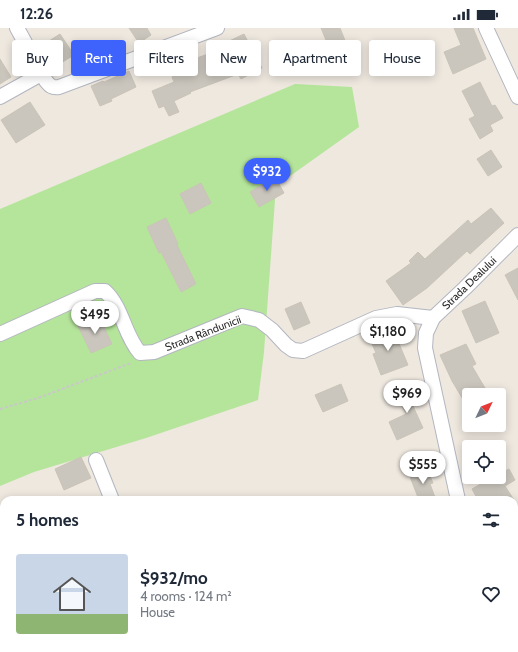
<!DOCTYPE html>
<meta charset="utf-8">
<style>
body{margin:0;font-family:Cabin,sans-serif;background:#f6f6f7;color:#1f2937;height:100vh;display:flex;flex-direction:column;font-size:15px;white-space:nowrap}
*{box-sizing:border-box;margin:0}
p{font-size:13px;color:#747a83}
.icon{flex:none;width:22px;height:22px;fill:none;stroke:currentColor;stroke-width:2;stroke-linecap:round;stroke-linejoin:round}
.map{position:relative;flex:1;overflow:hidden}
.details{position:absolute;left:0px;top:468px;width:518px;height:156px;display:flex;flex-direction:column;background:#fff;border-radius:12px 12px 0 0;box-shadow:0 2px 10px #0003}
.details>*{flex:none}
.guide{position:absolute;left:12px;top:12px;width:494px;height:36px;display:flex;gap:8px}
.needle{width:26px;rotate:47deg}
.controls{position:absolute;left:462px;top:360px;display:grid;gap:8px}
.controls a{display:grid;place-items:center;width:44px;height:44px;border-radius:4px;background:#fff;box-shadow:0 2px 10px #0003;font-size:20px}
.price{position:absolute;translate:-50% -34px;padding:0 9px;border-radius:14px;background:#fff;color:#222;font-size:13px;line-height:26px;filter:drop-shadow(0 1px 2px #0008)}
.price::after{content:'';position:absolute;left:50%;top:24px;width:12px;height:9px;margin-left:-6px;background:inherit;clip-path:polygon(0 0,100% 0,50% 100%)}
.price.active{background:#3e63fd;color:#fff}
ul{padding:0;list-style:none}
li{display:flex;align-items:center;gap:12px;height:100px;padding:0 16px}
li+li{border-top:1px solid #e0e1e3}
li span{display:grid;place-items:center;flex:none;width:112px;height:80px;border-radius:4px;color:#555}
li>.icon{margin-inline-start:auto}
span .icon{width:48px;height:48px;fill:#fffc;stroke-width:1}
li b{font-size:17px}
h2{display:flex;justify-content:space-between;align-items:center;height:48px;padding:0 16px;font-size:17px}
.pill{padding:0 14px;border-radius:4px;background:#fff;box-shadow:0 2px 10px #0003;font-size:14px;line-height:36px}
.pill.active{background:#3e63fd;color:#fff}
.status{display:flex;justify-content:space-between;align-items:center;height:28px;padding:0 20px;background:#fff;direction:ltr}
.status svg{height:11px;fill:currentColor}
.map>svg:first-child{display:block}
.green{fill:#b5e59b}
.building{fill:#cac6bd;stroke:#cac4b8}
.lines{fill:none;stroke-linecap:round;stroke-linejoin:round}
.minor-casing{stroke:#b3b6c0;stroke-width:16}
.path{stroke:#c8c8c8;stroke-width:2;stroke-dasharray:3 2;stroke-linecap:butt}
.minor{stroke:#fff;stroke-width:14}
.labels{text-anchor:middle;stroke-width:3;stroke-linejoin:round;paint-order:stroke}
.street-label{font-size:11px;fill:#2d2d2d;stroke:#fff}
</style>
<div class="status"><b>12:26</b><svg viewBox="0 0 49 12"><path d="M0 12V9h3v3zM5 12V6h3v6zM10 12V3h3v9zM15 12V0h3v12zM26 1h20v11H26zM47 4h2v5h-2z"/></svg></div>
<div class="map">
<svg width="518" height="624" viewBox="0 0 518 624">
<rect width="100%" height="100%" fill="#eee8df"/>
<path class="green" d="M295 56 352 59 359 99 276 158 264 324 258 372 146 410 34 444 0 458V181Z"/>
<g class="building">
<path d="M129 0H147L151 7 139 15Z"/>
<path d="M321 0H340L346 15 330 22Z"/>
<path d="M454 0H473L486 31 453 46 444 24 461 17Z"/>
<path d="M60 6 74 27 51 41 38 20Z"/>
<path d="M244 6 262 40 241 51 238 46 190 64 191 65 174 73 179 84 169 88 164 78 159 80 152 63 174 54 172 49 197 38 194 31 225 20 223 16Z"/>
<path d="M0 31 11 49 0 56Z"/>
<path d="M129 43 136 59 111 71 112 73 100 78 91 58 103 53 104 54Z"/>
<path d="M480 54 492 78 495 77 503 90 490 97 493 103 480 111 469 91 475 88 462 63Z"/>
<path d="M30 74 45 97 16 115 1 92Z"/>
<path d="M491 122 502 139 488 148 477 131Z"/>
<path d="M275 149 284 165 259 179 250 164Z"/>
<path d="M201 155 211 175 190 186 180 166Z"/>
<path d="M491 180 504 195 470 226 467 223 427 260 403 277 386 253 411 235 409 233 418 224 425 231 468 192 471 196Z"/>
<path d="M166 190 178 216 177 217 196 256 181 264 161 224 159 225 147 199Z"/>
<path d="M518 240V272L505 247Z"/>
<path d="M485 273 499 305 476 315 462 283Z"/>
<path d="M301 274 310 295 294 302 285 281Z"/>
<path d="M99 288 112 316 91 325 78 298Z"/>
<path d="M392 299 408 337 381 347 373 326 376 325 369 309Z"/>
<path d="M466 316 476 336 472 338 485 360 474 367H469V370L464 373 452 353 440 327Z"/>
<path d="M341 356 348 373 323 384 315 367Z"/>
<path d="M413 357 420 373 412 376 423 400 397 412 389 394 406 386 396 365Z"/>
<path d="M81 429 91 450 64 462 55 441Z"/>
<path d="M426 439 433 455 430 456 436 472H419L409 446Z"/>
<path d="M509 441 515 452 505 458 514 472H478L472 461 493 449H499V446Z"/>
</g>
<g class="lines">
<defs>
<g id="minor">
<path d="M17 0 46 53C50 58 52 60 59 59L217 0"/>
<path d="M486 0 518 69"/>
<path d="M0 69 43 45"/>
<path d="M0 306 95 263H105C123 280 124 307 140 325L154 324 242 288 259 292 272 302 286 317 293 322 303 323 376 290 397 286 433 290"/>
<path d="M96 432 112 472"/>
<path d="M458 472 425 320 426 305 433 290 465 260 518 207"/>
<path d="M514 609 518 620"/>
<path d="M173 620 174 624"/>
<path d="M356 624 368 620"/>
</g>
</defs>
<use href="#minor" class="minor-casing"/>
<path class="path" d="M0 381 38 370 131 335"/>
<use href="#minor" class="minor"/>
</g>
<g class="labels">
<g class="street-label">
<text transform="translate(469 255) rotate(-44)" y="4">Strada Dealului</text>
<text transform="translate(203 305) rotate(-21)" y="4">Strada Rândunicii</text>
</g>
</g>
</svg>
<div class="controls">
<a><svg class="needle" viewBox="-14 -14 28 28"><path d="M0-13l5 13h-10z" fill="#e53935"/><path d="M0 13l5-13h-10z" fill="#747a83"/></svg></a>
<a><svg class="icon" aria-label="locate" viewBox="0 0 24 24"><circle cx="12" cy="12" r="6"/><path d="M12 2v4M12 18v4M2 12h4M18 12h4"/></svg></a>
</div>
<b class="price active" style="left:267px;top:164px">$932</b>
<b class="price" style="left:95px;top:307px">$495</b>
<b class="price" style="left:388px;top:324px">$1,180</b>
<b class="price" style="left:407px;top:386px">$969</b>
<b class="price" style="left:423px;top:457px">$555</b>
<div class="guide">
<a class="pill">Buy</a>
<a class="pill active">Rent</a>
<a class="pill">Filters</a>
<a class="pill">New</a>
<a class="pill">Apartment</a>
<a class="pill">House</a>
</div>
<section class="details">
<h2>5 homes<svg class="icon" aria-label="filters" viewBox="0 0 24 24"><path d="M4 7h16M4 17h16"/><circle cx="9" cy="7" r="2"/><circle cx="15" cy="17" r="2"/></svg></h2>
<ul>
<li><span style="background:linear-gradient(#c9d6e8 75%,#8fb573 0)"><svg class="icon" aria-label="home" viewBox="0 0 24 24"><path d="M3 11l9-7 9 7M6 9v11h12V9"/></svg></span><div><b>$932/mo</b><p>4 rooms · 124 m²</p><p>House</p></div><svg class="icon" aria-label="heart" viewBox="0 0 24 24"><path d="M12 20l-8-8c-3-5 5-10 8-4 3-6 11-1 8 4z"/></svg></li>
</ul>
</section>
</div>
